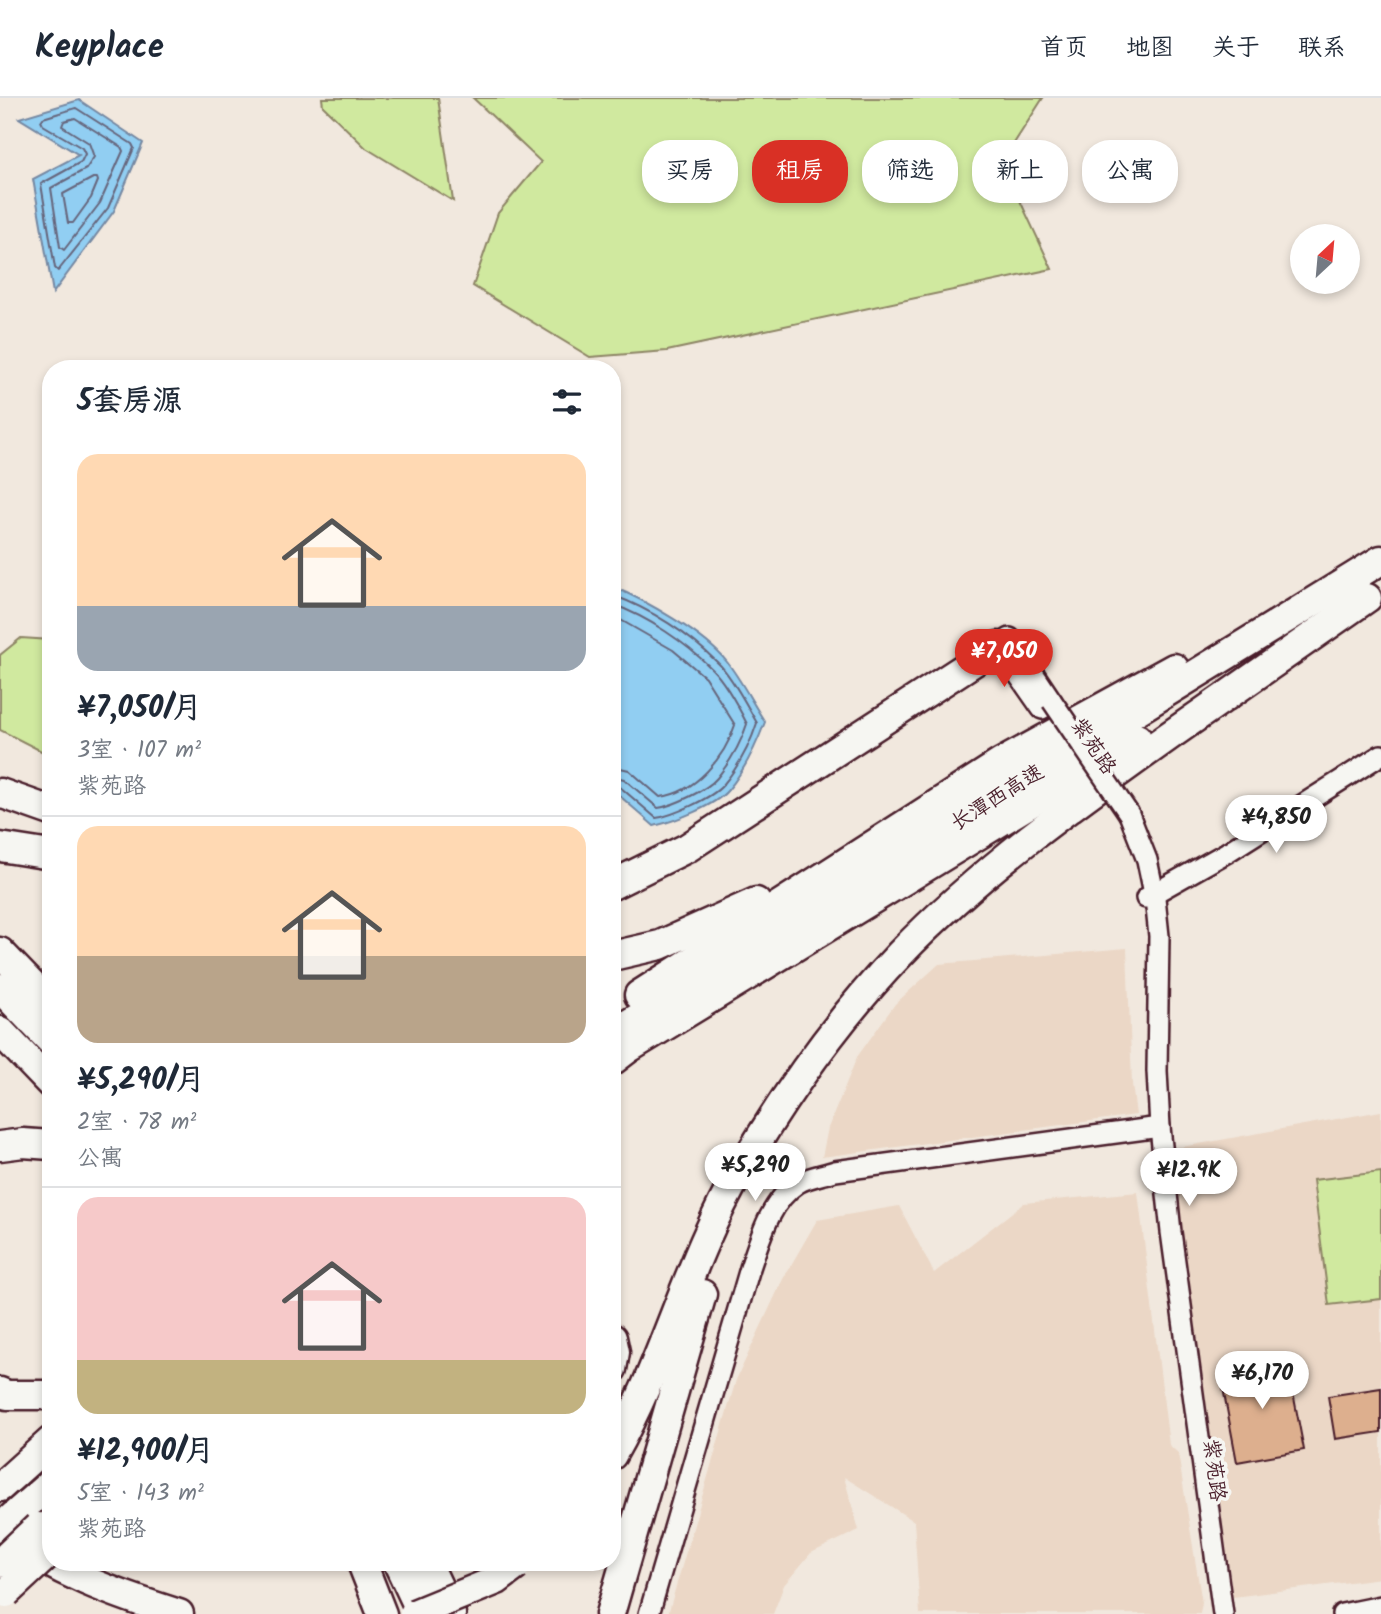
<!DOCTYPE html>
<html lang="zh">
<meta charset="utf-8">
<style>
body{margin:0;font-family:Kalam,"LXGW WenKai TC",sans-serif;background:#f6f6f7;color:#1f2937;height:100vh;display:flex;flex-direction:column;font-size:26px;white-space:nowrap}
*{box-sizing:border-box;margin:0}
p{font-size:23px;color:#747a83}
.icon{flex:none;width:38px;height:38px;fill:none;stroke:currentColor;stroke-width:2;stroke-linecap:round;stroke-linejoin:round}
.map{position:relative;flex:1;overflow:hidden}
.panel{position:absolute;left:42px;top:262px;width:579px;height:1211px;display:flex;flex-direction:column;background:#fff;border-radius:28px;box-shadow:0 4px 10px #0003}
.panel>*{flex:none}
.guide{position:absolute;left:642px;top:42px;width:634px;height:63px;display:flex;gap:14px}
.needle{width:46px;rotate:26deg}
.fabs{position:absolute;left:1290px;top:126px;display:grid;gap:14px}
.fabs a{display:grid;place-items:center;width:70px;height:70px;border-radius:50%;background:#fff;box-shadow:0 4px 10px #0003;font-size:35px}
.price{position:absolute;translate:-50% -60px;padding:0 16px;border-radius:24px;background:#fff;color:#222;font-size:23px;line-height:46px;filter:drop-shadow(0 2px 4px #0008)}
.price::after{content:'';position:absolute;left:50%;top:42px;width:21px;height:16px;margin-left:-10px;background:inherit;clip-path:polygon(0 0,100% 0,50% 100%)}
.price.current{background:#d93025;color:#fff}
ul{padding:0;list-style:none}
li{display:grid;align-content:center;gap:14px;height:371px;padding:0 35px}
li+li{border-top:2px solid #e0e1e3}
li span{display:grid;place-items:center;height:217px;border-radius:21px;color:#555}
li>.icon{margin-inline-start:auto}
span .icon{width:126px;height:126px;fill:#fffc;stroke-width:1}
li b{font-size:30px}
h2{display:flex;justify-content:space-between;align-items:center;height:84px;padding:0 35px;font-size:30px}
.chip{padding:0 24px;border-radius:28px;background:#fff;box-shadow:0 4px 10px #0003;font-size:24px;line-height:63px}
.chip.current{background:#d93025;color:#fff}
header{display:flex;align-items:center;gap:42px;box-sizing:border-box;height:98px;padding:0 35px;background:#fff;border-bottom:2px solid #e0e1e3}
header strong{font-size:33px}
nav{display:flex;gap:38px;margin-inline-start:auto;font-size:24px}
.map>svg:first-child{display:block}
.built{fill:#ebd7c6}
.green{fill:#d0e99f;stroke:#8d8465;stroke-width:2}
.water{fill:#91cef2;stroke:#7588a2;stroke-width:2}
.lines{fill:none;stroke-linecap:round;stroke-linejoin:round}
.shore{stroke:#66657b;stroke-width:2}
.building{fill:#ddaf8e;stroke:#4a1f2b;stroke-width:2}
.minor-casing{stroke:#4a1f2b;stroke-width:24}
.highway-casing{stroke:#4a1f2b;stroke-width:33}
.minor{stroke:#f6f6f2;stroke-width:19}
.highway{stroke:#f6f6f2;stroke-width:28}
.minor-bridge-casing{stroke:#4a1f2b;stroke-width:24;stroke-linecap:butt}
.highway-bridge-casing{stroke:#4a1f2b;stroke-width:33;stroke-linecap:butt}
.minor-bridge{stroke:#f6f6f2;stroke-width:19}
.highway-bridge{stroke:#f6f6f2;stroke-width:28}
.labels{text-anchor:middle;stroke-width:7;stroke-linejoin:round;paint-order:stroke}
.street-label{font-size:21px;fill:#4a1f2b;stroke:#f6f6f2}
</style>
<header>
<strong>Keyplace</strong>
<nav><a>首页</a><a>地图</a><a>关于</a><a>联系</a></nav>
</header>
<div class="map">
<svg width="1381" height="1516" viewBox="0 0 1381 1516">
<rect width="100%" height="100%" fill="#f1e8de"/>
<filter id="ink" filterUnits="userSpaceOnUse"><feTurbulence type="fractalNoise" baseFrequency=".0143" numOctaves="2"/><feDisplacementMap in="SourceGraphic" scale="14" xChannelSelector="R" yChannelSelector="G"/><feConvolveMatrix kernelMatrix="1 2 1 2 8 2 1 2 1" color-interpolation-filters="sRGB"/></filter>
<g filter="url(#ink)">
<g class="built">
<path d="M1127 850 1132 986 1136 1017 822 1059 828 1030 857 959 895 906 939 866Z"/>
<path d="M1381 1013V1480L1233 1499 1171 1051Z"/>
<path d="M1138 1094 1169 1347 1178 1355 1202 1505 1200 1516H920L914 1423 844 1379 859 1432 811 1455 784 1487 773 1516H668L736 1282 783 1181 817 1122 899 1108 934 1175 1024 1105Z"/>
</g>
<g class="green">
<path d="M322 0H438L453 103 366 50 323 8Z"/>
<path d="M473 0H1043L1002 64 1052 171 667 253 590 259 473 188 498 115 541 64Z"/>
<path d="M21 540 51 542V658L0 632V557Z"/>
<path d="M1381 1074V1201L1329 1207 1313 1082Z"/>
</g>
<g class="water">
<path d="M79 2 143 45 114 113 53 195 33 81 79 57 19 20Z"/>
<path d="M613 489C645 502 705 536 727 564 741 582 752 604 765 624 756 648 745 672 728 692 715 708 675 723 654 728L613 692Z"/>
</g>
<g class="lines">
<g class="shore">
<path d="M76 10 132 46 134 50 108 110 58 173 55 170 41 86 81 64 85 56 82 50 43 27 41 23 43 20Z"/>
<path d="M75 20 121 49 123 53 100 105 64 152 60 149 51 90 86 71 94 59 89 45 62 28 64 23Z"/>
<path d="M93 80H97L98 83 91 100 73 125H68L63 96Z"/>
<path d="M612 497C651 511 689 536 718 565 732 578 747 608 757 625 750 647 738 669 723 687 712 700 672 718 656 720L620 689 612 687"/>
<path d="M612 506C648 519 685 544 712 571 726 585 738 608 747 626 741 645 730 664 717 680 707 692 673 708 658 710L624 681 612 678"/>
<path d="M612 517 673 552 705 579 735 627C725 659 695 695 660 699L629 672 612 668"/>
</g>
</g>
<g class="building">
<path d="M1287 1263 1304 1352 1237 1364 1220 1274Z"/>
<path d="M1381 1290V1334L1335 1341 1328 1298Z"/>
</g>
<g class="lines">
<defs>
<g id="minor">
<path d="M1042 611 998 548 1010 540 1052 603"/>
<path d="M1129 716 1147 762 1155 800 1159 838 1157 973 1160 1029 1171 1134 1223 1516"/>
<path d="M1146 800 1226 755 1381 657"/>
<path d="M649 1516 750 1170C760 1141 770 1103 798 1085 808 1079 823 1077 835 1073L1160 1029"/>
<path d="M1342 1516 1381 1508"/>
</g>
<g id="highway">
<path d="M0 695 51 713"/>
<path d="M0 749 51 757"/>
<path d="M612 787 687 750 998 548"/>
<path d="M0 854 51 907"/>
<path d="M612 858 660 847 756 804"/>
<path d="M0 890 51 943"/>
<path d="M639 897 1001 665 1174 570"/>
<path d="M0 933 51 986"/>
<path d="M612 936 1381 462"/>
<path d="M612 963 629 950 1137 640"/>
<path d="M0 1048 23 1045 51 1047"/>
<path d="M612 1240 615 1254 612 1271"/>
<path d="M0 1294 7 1297H51"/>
<path d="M612 1357C664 1266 687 1163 740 1073 785 996 838 921 900 856 981 772 1075 705 1169 638 1235 592 1301 546 1367 500"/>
<path d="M0 1389 51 1343"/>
<path d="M0 1430 51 1385"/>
<path d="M0 1433C54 1474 115 1496 179 1516"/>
<path d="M362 1465 382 1516"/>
<path d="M398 1465 422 1516"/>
<path d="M427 1465 451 1516"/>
<path d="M610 1516 702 1196"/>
</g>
</defs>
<use href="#minor" class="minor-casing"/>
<use href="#highway" class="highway-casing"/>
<use href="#minor" class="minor"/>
<use href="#highway" class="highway"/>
<defs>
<path id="minor-bridge" d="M1052 603 1129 716"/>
<g id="highway-bridge">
<path d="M0 1465 38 1429"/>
<path d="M6 1495 51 1453"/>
<path d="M414 1516 497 1482 517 1467"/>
</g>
</defs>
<use href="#minor-bridge" class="minor-bridge-casing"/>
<use href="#highway-bridge" class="highway-bridge-casing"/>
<use href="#minor-bridge" class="minor-bridge"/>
<use href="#highway-bridge" class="highway-bridge"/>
</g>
</g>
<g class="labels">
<g class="street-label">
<text transform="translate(1094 648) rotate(56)" y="7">紫苑路</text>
<text transform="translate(997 699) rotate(-32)" y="7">长潭西高速</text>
<text transform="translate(1215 1372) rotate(83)" y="7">紫苑路</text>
</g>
</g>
</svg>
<div class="fabs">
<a><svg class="needle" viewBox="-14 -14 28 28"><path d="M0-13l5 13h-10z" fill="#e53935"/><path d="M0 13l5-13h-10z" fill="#747a83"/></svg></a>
</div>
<b class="price current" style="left:1004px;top:591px">¥7,050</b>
<b class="price" style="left:1276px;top:757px">¥4,850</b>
<b class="price" style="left:755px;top:1105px">¥5,290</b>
<b class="price" style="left:1189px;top:1110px">¥12.9K</b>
<b class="price" style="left:1262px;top:1313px">¥6,170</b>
<div class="guide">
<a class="chip">买房</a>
<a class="chip current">租房</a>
<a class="chip">筛选</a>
<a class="chip">新上</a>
<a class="chip">公寓</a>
</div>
<section class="panel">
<h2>5套房源<svg class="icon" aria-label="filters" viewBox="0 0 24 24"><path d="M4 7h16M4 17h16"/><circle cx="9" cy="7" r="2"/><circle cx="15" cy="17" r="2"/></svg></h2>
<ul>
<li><span style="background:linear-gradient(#ffd9b3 70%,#9aa5b1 0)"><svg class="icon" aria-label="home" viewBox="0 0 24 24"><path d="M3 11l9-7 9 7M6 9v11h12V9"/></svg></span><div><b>¥7,050/月</b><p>3室 · 107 m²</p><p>紫苑路</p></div></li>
<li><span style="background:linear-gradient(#ffd9b3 60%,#b9a48a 0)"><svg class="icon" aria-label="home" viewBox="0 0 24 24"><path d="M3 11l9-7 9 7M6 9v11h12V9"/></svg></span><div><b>¥5,290/月</b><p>2室 · 78 m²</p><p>公寓</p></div></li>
<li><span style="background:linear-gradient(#f6c9c9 75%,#c2b280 0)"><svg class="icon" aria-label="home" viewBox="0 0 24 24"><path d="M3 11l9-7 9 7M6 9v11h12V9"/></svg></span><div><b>¥12,900/月</b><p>5室 · 143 m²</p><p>紫苑路</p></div></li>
</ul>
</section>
</div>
